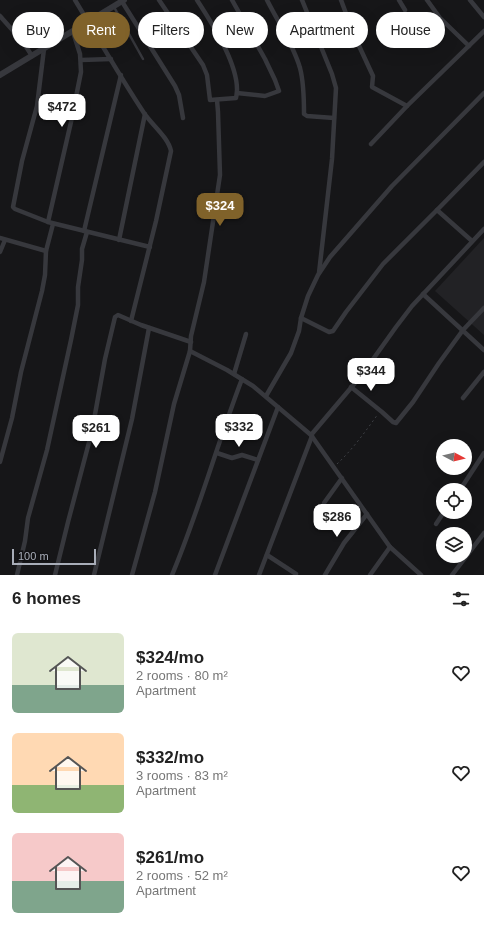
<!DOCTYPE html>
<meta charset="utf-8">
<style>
body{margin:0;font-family:Arial,sans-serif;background:#f2f2f2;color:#222;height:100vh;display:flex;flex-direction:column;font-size:15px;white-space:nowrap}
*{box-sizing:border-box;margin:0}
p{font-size:13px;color:#767676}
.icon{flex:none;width:22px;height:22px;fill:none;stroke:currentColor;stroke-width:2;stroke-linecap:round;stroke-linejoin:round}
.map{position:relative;height:575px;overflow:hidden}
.side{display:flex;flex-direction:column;background:#fff;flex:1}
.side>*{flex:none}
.guide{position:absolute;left:12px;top:12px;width:460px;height:36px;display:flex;gap:8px}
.needle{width:26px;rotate:97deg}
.controls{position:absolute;left:436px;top:439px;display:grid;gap:8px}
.controls a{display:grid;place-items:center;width:36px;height:36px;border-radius:50%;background:#fff;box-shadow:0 4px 16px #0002;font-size:20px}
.scale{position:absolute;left:12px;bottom:10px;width:84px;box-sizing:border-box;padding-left:4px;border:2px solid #a8adb8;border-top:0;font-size:11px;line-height:14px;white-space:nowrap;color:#a8adb8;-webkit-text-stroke:3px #111113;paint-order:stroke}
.price{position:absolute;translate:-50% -34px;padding:0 9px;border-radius:8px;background:#fff;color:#222;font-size:13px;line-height:26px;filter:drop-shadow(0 1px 2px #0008)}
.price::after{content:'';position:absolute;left:50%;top:24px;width:12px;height:9px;margin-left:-6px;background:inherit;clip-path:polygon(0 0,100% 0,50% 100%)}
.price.on{background:#80622a;color:#fff}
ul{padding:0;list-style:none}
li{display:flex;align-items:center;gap:12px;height:100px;padding:0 12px}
li span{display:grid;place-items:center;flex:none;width:112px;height:80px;border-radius:6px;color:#555}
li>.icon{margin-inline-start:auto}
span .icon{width:48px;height:48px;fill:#fffc;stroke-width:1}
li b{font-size:17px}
h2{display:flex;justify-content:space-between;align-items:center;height:48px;padding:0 12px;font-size:17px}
.pill{padding:0 14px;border-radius:18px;background:#fff;box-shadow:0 4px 16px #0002;font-size:14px;line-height:36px}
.pill.on{background:#80622a;color:#fff}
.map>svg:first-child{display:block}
.built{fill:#222225}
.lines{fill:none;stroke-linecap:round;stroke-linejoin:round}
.path{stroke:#3d3f44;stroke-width:1;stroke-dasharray:2 3;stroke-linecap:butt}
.service{stroke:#37383d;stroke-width:2.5}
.minor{stroke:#37383d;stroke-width:4.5}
.tertiary{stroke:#37383d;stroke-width:6}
</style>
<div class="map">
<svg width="484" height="575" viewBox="0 0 484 575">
<rect width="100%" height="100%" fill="#161618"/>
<path class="built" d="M484 238V335L435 291Z"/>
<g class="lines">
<path class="path" d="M337 464C353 449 365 432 378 414"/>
<path class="service" d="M114 7 143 59"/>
<g class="minor">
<path d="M75 0C98 38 120 77 144 113 152 125 168 137 171 151L156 221 131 321"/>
<path d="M121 0 175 86 179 95 183 118"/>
<path d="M159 0 203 65 207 75 210 100 236 98C243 71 212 23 197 0"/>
<path d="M232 0 265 59 275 80 279 91 265 96 237 93"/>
<path d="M267 0C278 22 293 44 300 68 304 83 304 99 304 114L307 116 334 118"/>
<path d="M302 0 332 74 336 88 332 159 319 273"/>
<path d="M341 0 354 35 373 76 372 87 407 106"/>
<path d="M399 0 405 10"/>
<path d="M427 0 440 18 469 46"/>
<path d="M470 0 484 17"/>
<path d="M0 16 23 42 32 56"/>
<path d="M44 49 37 106 22 161 13 207 15 209 48 222 150 247"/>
<path d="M81 60 111 59"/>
<path d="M371 144 407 106 484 31"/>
<path d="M48 222 71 122 81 72 80 54 73 32"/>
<path d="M84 231 121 75"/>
<path d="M0 238 46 251"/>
<path d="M119 240 145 114"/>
<path d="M472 241 437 210 484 162"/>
<path d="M0 252 5 240"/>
<path d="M423 294 484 350"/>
<path d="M301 318 329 332 333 331 346 312 383 264 437 210"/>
<path d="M190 351 227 370 253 386 311 435 390 547 421 575"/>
<path d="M234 374 246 334"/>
<path d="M351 387 382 412 393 422 396 423 413 402 439 363 463 330 484 308"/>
<path d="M266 396 291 353 299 331 301 318 308 296 318 275 330 257 392 186 484 93"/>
<path d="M463 398 484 372"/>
<path d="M311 435 361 376 396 327 412 306 484 229"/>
<path d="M217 453 232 458 242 455 258 460"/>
<path d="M0 462 12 418 21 372 42 291 45 275 46 251 53 224"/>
<path d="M460 490 484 453"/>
<path d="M324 503 342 478"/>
<path d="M436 524 444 512"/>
<path d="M267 555 296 574"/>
<path d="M17 575 25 541 28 518 47 450 71 340 78 305V287L82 260V249L87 232"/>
<path d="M55 575 68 522 92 431 105 359 115 317 118 315 141 325 191 342"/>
<path d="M94 575 132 419 149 328"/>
<path d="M132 575 155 492 174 404 190 351 191 336 204 282 220 175 218 112 217 100"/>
<path d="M172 575C199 511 217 444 242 379"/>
<path d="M215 575 278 407"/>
<path d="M259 575 312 436"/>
<path d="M325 575 344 543 367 514"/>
<path d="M370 575 390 547"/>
<path d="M452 575 484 533"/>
</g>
<path class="tertiary" d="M0 75 124 0"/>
</g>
</svg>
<div class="controls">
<a><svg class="needle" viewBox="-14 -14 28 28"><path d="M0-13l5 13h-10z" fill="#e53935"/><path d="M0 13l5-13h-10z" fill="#767676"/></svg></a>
<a><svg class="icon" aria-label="locate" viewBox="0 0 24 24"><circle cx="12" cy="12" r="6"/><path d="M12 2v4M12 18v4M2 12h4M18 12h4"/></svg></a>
<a><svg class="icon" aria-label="layers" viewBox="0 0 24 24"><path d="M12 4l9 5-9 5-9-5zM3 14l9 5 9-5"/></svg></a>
</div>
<div class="scale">100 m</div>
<b class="price" style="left:62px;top:128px">$472</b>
<b class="price on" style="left:220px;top:227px">$324</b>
<b class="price" style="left:371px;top:392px">$344</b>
<b class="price" style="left:239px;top:448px">$332</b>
<b class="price" style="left:96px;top:449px">$261</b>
<b class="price" style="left:337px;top:538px">$286</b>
<div class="guide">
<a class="pill">Buy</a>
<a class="pill on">Rent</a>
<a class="pill">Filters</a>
<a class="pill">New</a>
<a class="pill">Apartment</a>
<a class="pill">House</a>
</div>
</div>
<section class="side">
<h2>6 homes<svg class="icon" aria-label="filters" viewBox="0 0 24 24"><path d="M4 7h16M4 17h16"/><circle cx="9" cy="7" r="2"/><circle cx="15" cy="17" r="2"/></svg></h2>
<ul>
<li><span style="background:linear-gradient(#dfe7d0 65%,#7fa58c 0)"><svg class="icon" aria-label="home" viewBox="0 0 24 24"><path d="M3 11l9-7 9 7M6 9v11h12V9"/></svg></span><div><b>$324/mo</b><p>2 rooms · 80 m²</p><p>Apartment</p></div><svg class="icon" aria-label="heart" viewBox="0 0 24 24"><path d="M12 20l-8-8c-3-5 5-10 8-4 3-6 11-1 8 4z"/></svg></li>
<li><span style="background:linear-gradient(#ffd9b3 65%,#8fb573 0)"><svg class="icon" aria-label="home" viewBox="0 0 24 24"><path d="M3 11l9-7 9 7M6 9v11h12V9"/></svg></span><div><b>$332/mo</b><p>3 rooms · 83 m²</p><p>Apartment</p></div><svg class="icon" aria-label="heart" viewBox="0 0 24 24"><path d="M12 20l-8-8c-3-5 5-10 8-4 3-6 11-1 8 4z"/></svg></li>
<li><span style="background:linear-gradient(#f6c9c9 60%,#7fa58c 0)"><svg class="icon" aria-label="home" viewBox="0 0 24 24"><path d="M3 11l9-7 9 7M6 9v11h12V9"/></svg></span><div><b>$261/mo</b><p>2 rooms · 52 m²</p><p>Apartment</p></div><svg class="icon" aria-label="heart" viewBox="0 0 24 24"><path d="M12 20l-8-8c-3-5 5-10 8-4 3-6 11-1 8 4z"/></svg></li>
</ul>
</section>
